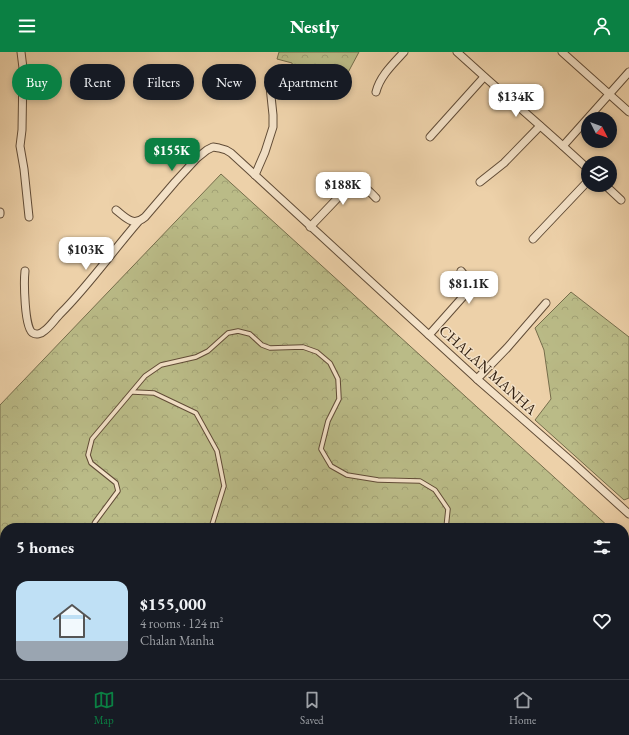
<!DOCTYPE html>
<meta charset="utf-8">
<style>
body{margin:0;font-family:"EB Garamond",serif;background:#20242c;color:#f1f3f6;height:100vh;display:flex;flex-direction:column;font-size:15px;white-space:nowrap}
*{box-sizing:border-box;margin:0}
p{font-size:13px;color:#9ea1a6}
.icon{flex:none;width:22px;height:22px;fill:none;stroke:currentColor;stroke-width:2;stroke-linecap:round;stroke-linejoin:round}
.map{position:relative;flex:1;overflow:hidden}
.panel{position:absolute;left:0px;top:471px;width:629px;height:156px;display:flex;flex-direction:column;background:#171b24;border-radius:16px 16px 0 0;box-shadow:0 2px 6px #0003}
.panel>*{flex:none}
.hud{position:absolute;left:12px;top:12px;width:400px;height:36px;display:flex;gap:8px}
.needle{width:26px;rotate:132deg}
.tools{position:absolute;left:581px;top:60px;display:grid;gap:8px}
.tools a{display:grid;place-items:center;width:36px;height:36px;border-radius:50%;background:#171b24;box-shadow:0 2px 6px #0003;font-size:20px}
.price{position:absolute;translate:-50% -34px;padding:0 9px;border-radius:8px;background:#fff;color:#222;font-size:13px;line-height:26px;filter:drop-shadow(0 1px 2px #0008)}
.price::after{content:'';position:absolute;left:50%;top:24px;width:12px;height:9px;margin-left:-6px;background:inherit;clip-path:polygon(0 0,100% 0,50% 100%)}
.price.active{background:#0b8043;color:#fff}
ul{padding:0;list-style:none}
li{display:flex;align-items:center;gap:12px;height:100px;padding:0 16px}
li span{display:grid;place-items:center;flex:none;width:112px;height:80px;border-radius:12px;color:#555}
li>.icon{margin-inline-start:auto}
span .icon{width:48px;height:48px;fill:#fffc;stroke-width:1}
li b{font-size:17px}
h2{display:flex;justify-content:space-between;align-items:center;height:48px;padding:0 16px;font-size:17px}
.pill{padding:0 14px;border-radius:18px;background:#171b24;box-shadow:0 2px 6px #0003;font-size:14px;line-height:36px}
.pill.active{background:#0b8043;color:#fff}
header{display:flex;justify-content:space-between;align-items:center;height:52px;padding:0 16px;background:#0b8043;color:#fff;font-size:18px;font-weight:800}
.menu{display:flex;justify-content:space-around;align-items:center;height:56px;border-top:1px solid #363941;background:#171b24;font-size:11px;color:#9ea1a6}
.menu a{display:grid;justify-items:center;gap:2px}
.menu .active{color:#0b8043}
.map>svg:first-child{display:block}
.forest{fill:url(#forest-crowns);stroke:#766e4c}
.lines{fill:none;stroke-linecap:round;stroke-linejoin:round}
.service-casing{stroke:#614c37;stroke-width:5.5}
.minor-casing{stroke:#614c37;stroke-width:9}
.service{stroke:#f3e1c7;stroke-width:3.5}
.minor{stroke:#f3e1c7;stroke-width:7}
.labels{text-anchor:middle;stroke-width:3;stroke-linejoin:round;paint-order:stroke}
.street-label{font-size:15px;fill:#322011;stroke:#f3e1c7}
</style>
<header><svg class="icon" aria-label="menu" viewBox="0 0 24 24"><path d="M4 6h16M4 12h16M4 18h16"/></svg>Nestly<svg class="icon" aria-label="person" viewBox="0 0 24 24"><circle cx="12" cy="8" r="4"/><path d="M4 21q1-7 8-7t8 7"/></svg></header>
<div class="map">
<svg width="629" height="627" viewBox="0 0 629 627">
<defs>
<pattern id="forest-crowns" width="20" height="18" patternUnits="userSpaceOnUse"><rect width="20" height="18" fill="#babb87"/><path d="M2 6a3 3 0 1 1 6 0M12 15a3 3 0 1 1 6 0" fill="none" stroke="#a0a074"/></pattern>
</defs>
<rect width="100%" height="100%" fill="#edd1a9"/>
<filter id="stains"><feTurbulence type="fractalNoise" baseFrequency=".005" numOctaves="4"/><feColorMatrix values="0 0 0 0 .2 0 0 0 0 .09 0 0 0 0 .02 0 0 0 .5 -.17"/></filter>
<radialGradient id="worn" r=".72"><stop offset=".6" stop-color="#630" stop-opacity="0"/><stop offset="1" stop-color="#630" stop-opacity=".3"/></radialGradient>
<g class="forest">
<path d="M279 0H359L344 28 302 31 295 27 292 11 277 7Z"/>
<path d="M221 122 610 476H5V622H624V489L629 494V627H0V353Z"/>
<path d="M571 240 629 285V446L624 448 535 368 551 347 544 298 535 276Z"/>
</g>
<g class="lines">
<defs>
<g id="service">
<path d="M133 340 154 341 196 361 217 399 224 434 211 476"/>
<path d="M92 476 95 470 118 439 116 431 91 411 88 403 92 387 145 324 161 313 196 305 208 299 228 281 238 279 250 282 262 293 270 296 303 295 317 300 330 311 338 327 339 347 328 369 321 397 331 414 347 423 378 428 420 429 435 438 448 457 446 476"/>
<path d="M624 580 629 575"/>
<path d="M566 622 567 627"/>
<path d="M11 627 16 622"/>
<path d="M318 627 321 622"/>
<path d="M474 627V622"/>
<path d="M579 627 583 622"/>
</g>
<g id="minor">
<path d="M21 0 23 16 22 78 20 94 24 117 29 165"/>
<path d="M457 0C467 9 477 18 487 27 521 57 555 86 588 117"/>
<path d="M562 0 629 60"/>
<path d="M376 40C380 24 393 12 404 0"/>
<path d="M430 85 484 25"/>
<path d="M563 94 629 20"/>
<path d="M255 123 265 100 273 75V63L269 25"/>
<path d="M480 130 504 111 540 74"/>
<path d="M605 133 621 148"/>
<path d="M116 158C126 166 133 175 145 165L175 130 197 106 207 98 213 95 219 96 226 98 231 101 255 123 368 227 429 283 477 327 573 411 629 462"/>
<path d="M0 160V162"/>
<path d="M310 175 352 131C361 129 370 140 376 146"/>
<path d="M533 187 588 129"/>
<path d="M25 219C24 228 24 277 33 281 36 283 41 282 44 279 50 275 55 267 61 261 89 233 112 200 138 170"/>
<path d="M429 283 469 238C472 230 466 225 461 219"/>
<path d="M477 327 507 296 546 251"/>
</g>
</defs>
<use href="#service" class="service-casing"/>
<use href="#minor" class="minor-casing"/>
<use href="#service" class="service"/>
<use href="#minor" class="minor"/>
</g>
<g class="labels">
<g class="street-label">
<text transform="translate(488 318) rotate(42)" y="5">CHALAN MANHA</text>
</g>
</g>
<rect width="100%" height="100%" filter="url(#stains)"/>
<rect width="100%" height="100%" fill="url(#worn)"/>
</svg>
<div class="tools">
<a><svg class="needle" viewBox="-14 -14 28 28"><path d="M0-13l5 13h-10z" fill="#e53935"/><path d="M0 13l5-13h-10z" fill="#9ea1a6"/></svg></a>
<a><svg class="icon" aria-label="layers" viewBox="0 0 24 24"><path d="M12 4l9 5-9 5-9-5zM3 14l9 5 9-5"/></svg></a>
</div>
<b class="price" style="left:516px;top:66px">$134K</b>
<b class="price active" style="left:172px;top:120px">$155K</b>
<b class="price" style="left:343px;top:154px">$188K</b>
<b class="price" style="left:86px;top:219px">$103K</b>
<b class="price" style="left:469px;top:253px">$81.1K</b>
<div class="hud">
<a class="pill active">Buy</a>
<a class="pill">Rent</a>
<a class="pill">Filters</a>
<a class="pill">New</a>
<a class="pill">Apartment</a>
</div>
<section class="panel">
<h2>5 homes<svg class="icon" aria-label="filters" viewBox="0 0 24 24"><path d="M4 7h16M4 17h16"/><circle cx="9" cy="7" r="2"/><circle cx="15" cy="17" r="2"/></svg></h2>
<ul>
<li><span style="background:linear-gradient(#bfe0f5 75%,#9aa5b1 0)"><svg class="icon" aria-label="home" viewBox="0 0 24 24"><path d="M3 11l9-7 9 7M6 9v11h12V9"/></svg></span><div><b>$155,000</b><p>4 rooms · 124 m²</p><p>Chalan Manha</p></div><svg class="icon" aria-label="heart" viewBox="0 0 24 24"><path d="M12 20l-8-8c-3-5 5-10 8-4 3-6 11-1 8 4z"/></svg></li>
</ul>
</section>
</div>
<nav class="menu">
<a class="active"><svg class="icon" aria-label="map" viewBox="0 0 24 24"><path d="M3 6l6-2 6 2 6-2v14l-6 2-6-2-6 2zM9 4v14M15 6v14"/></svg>Map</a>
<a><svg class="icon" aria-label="saved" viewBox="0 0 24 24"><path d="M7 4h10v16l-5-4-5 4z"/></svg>Saved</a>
<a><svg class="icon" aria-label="home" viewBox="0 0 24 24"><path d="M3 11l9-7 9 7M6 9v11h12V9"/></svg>Home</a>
</nav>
